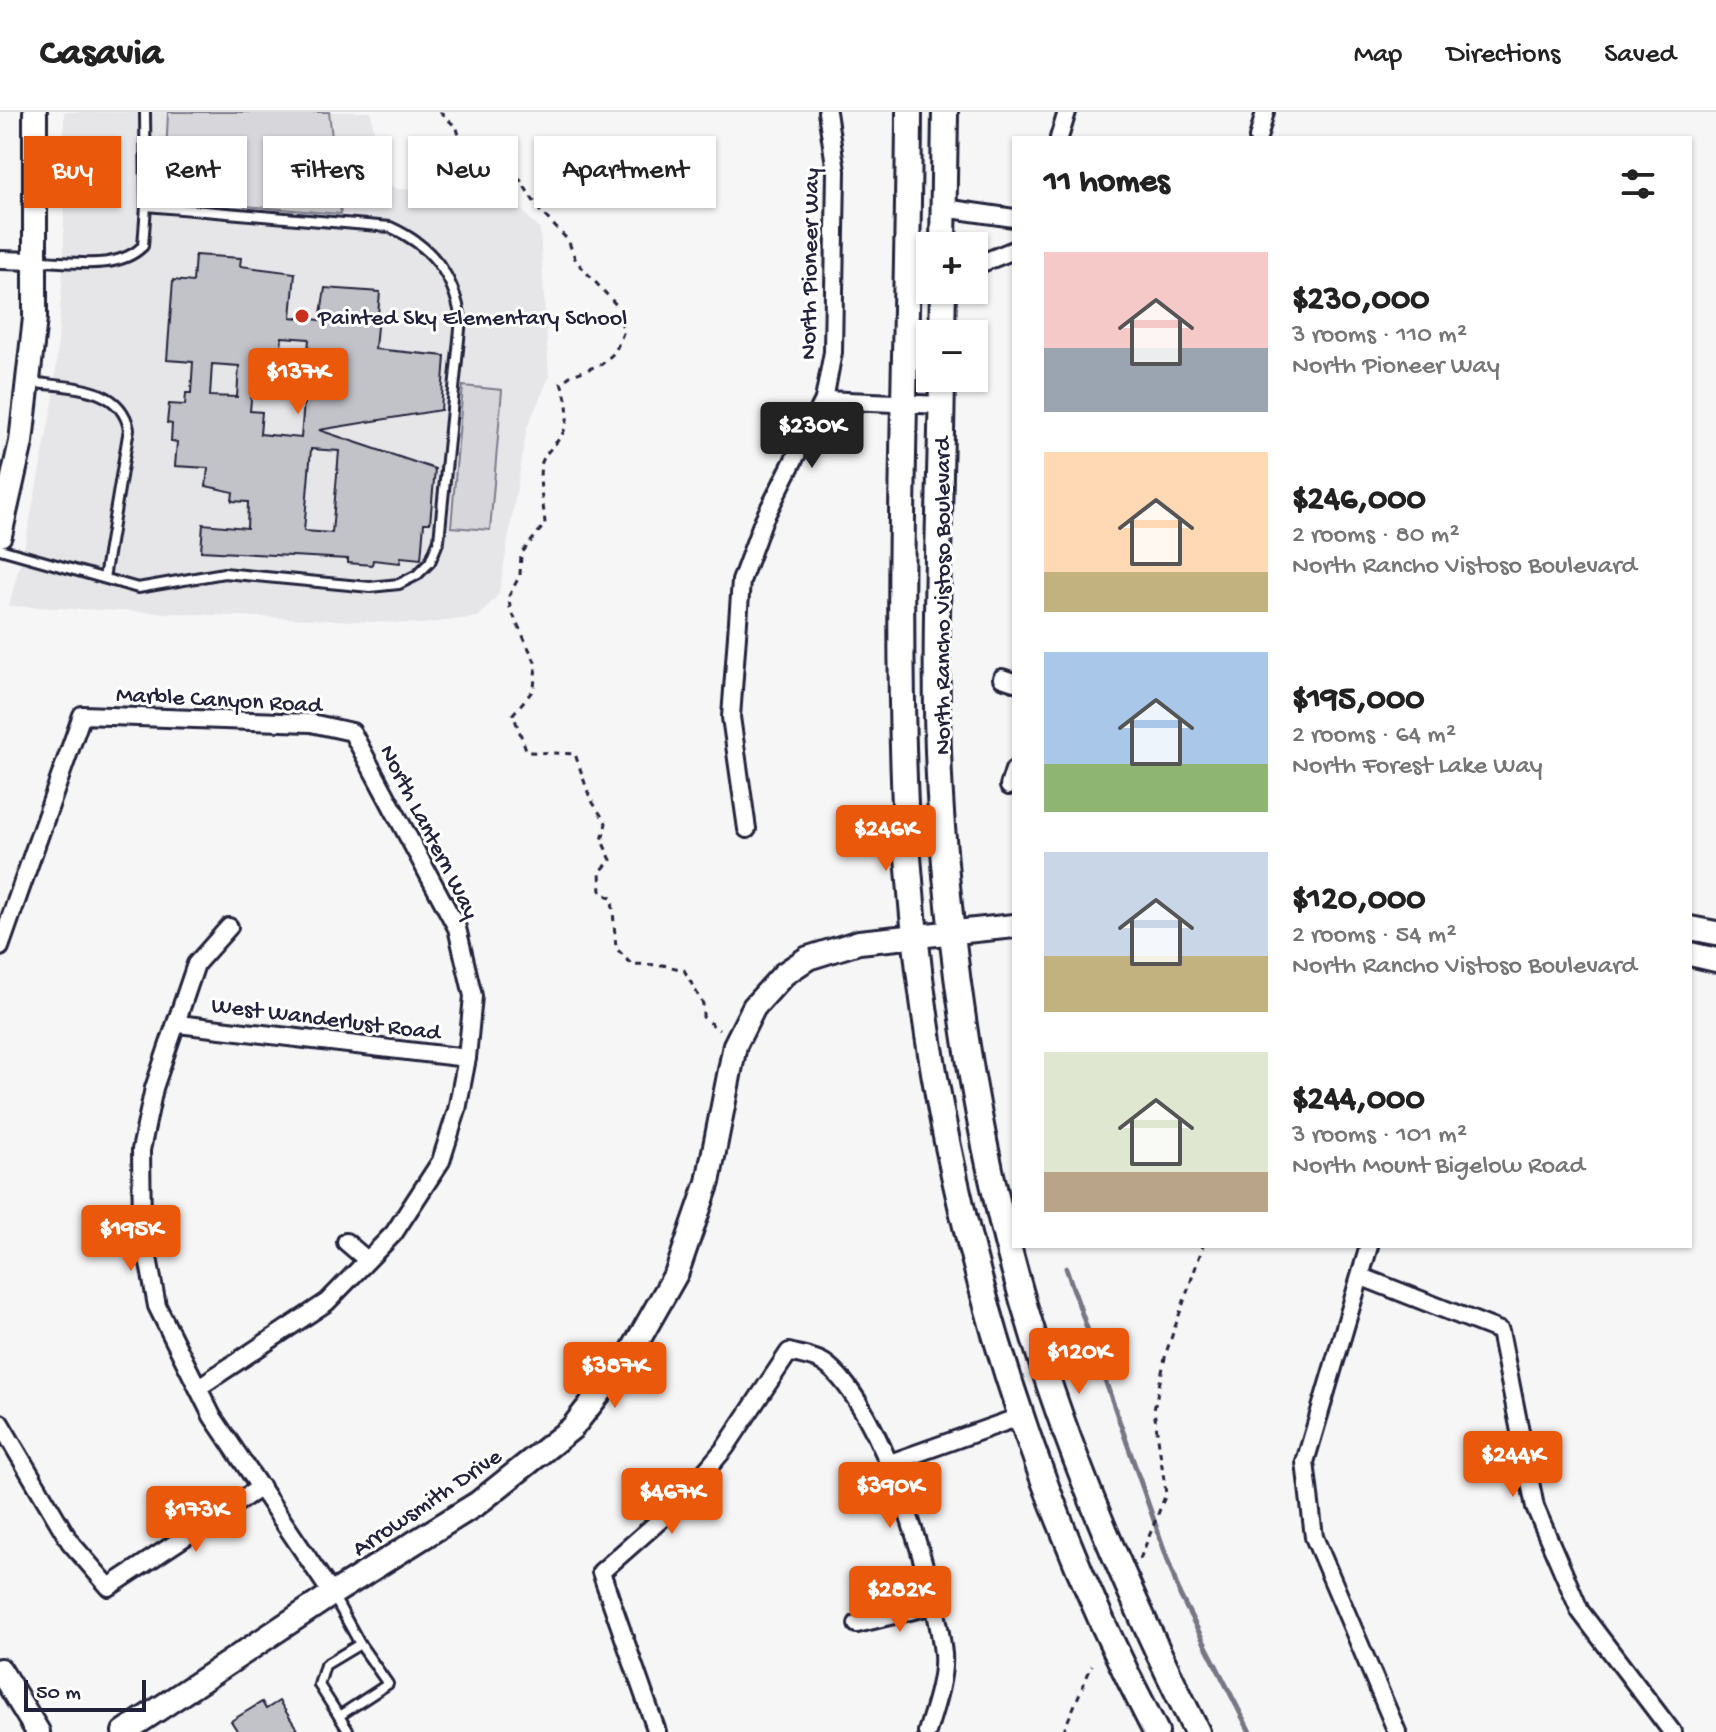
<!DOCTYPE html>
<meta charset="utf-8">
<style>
body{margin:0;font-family:"Gochi Hand",sans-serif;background:#f2f2f2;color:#222;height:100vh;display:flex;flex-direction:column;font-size:30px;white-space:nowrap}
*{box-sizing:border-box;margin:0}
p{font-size:26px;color:#767676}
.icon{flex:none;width:44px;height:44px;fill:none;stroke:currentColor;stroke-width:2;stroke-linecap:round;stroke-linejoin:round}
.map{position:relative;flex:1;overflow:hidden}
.side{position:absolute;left:1012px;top:24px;width:680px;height:1112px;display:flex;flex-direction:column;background:#fff;border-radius:0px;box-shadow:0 2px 6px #0004}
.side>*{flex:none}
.top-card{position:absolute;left:24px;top:24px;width:760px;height:72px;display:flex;gap:16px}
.fabs{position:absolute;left:916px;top:120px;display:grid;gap:16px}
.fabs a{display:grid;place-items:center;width:72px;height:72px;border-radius:0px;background:#fff;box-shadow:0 2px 6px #0004;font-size:40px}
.scale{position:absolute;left:24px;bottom:20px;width:122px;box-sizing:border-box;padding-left:8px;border:4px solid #22223b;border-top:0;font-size:22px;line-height:28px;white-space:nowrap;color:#22223b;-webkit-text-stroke:6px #fff;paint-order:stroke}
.price{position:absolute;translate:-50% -68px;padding:0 18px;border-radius:8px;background:#ea580c;color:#fff;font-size:26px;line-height:52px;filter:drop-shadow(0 2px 4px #0008)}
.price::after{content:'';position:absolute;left:50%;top:48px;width:24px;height:18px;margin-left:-12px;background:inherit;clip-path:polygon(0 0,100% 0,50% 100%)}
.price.current{background:#222;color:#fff}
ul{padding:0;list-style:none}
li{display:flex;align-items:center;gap:24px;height:200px;padding:0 32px}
li span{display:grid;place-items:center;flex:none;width:224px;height:160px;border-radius:0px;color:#555}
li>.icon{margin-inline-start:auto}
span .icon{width:96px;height:96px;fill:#fffc;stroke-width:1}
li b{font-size:34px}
h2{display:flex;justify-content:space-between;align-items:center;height:96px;padding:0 32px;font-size:34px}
.chip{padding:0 28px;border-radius:0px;background:#fff;box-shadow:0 2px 6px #0004;font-size:28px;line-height:72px}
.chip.current{background:#ea580c;color:#fff}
header{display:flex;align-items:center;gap:48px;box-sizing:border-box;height:112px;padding:0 40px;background:#fff;border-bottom:2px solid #e0e0e0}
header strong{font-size:38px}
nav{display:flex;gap:44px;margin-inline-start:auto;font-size:28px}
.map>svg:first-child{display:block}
.built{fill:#e6e6e9}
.pitch{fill:#d7d7db;stroke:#7c7c8b;stroke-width:2}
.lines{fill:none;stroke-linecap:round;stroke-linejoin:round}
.stream{stroke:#767685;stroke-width:5}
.building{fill:#c2c2c9;stroke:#22223b;stroke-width:2;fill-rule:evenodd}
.service-casing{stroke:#22223b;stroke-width:14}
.minor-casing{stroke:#22223b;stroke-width:22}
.tertiary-casing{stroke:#22223b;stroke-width:28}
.secondary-casing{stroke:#22223b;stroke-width:30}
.path{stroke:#22223b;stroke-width:3;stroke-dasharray:6 6;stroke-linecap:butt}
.service{stroke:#fff;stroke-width:8}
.minor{stroke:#fff;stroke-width:16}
.tertiary{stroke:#fff;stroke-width:22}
.secondary{stroke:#fff;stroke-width:24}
.poi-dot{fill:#c8321e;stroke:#fff;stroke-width:3}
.labels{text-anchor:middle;stroke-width:6;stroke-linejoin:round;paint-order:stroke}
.street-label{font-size:24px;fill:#22223b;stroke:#fff}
.poi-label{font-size:24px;fill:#22223b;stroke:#fff;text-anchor:start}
</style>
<header>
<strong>Casavia</strong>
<nav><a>Map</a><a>Directions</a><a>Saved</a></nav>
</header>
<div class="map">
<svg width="1716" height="1620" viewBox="0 0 1716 1620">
<rect width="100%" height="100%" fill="#f6f6f7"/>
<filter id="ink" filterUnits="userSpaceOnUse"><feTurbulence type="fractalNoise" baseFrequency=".0125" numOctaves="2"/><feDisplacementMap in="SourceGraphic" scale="16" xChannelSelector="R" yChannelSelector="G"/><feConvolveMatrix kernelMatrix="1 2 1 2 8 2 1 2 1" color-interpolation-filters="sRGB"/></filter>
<g filter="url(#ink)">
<path class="built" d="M64 0H371L382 69 397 77 504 79 540 118 549 265 527 316 499 482 478 505 422 512 9 494 26 428 54 285 64 144Z"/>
<g class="pitch">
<path d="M168 0H329L341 102 245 94V85L165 67Z"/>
<path d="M463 274 502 278 490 418 451 415Z"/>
</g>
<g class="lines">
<path class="stream" d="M1066 1156 1180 1483 1250 1620"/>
</g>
<g class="building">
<path d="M195 143 241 146 240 154 295 161 291 205 320 208 325 176 380 180 375 237 445 244 441 298 319 318 435 357 430 411H424L421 447 401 445 400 451 373 448 372 453 348 451V447L201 439 203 412 247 416 248 390 232 389 233 380 206 374 208 356 175 354 177 330 171 329 172 312 167 311 169 292 185 293 186 281H191L193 250 167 248 173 168 193 170ZM282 225 309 227 301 326 260 322 262 300 250 299 255 245 267 246 268 237 281 238ZM212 252 239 254 237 285 210 284ZM311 337 339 339 332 421 304 419Z"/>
<path d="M279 1589 299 1620H238L231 1609 262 1590 266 1597Z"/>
</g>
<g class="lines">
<defs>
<g id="service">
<path d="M36 149C70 149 117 160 143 134L146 94"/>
<path d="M30 270C67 276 120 272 129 317L104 466"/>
<path d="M0 437 138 476 224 461 370 475 399 472 417 463 430 450 439 428 461 207C453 162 432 134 390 115L146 94 145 0"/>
<path d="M334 1485 360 1532 325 1553 319 1573 349 1620"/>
<path d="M339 1604 388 1572 360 1532"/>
</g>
<g id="minor">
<path d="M1059 26 1067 0"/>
<path d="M1258 26 1265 0"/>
<path d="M944 96 1014 106"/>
<path d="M0 148 35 149"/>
<path d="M974 154 1014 138"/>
<path d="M824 288 942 293"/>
<path d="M1002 566 1014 570"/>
<path d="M1009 674 1014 658"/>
<path d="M747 717 731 605 741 469 763 409 824 288 833 240 836 59 827 0"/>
<path d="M229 815 196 852 154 976 141 1038 142 1113 157 1194 212 1304 332 1482"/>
<path d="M0 835 82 603 311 611 352 620 457 816 473 884 467 946 457 998 441 1049 394 1121 327 1190 199 1275"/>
<path d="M178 912 467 946"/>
<path d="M346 1130 367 1148"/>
<path d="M1369 1134 1305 1350 1314 1425 1397 1620"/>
<path d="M1362 1165 1500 1219 1535 1395 1580 1499 1672 1620"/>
<path d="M0 1311 70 1430 109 1475 261 1375"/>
<path d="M890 1351 1022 1304"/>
<path d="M857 1512 934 1493"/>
<path d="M657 1620 601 1460 676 1394 725 1336 789 1240C799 1243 815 1245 824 1251 881 1290 936 1474 943 1542 945 1566 934 1597 927 1620"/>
</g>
<g id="tertiary">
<path d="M0 423 21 330 35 206V0"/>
<path d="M1690 816 1716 821"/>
<path d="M1690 842 1716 848"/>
<path d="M0 1558 38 1620"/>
<path d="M124 1620 332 1482 478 1391 572 1316 631 1241 677 1160 708 1070 735 933 754 895 784 862 808 846 859 830 1014 814"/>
</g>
<g id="secondary">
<path d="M909 0C908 230 895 462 905 693 920 1013 1007 1336 1156 1620"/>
<path d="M943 134 945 0"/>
<path d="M942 222 943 178"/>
<path d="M942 266C940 415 931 566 942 715 955 889 983 1065 1036 1232 1078 1366 1134 1494 1197 1620"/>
</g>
</defs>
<use href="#service" class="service-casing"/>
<use href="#minor" class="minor-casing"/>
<use href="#tertiary" class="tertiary-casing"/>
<use href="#secondary" class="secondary-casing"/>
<g class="path">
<path d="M440 0 457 16 461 32 472 48 519 66 540 99 568 128 576 149 620 197 623 221 615 240 602 252 570 264 561 271C568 288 572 311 559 327 552 336 544 342 541 353 538 371 544 393 545 412L521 442 520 463 509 484 510 496 536 552 534 577 513 602 527 640 575 642 590 686 606 711 602 729 611 748 600 760 601 781 612 786 616 836 631 852 663 853 684 858 703 892V905L719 918"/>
<path d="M1140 1447 1166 1382 1154 1298 1166 1241 1203 1134"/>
<path d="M1063 1620 1092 1553"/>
</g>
<use href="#service" class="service"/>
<use href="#minor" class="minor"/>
<use href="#tertiary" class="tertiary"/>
<use href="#secondary" class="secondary"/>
</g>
</g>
<circle class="poi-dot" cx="302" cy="204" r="8"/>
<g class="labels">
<g class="street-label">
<text transform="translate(808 152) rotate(-89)" y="8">North Pioneer Way</text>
<text transform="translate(941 484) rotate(-90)" y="8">North Rancho Vistoso Boulevard</text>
<text transform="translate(219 586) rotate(3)" y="8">Marble Canyon Road</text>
<text transform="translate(431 719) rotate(63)" y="8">North Lantern Way</text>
<text transform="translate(326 905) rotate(7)" y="8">West Wanderlust Road</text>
<text transform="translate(426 1389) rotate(-34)" y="8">Arrowsmith Drive</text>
</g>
<g class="poi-label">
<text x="318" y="212">Painted Sky Elementary School</text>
</g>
</g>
</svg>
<div class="fabs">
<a>+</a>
<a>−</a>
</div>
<div class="scale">50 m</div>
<b class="price" style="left:298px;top:304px">$137K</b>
<b class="price current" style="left:812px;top:358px">$230K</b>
<b class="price" style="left:886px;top:761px">$246K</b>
<b class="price" style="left:131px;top:1161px">$195K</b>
<b class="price" style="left:1079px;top:1284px">$120K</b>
<b class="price" style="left:615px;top:1298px">$387K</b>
<b class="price" style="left:1513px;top:1387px">$244K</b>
<b class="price" style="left:890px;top:1418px">$390K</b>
<b class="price" style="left:672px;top:1424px">$467K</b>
<b class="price" style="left:196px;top:1442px">$173K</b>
<b class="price" style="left:900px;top:1522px">$282K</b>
<div class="top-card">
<a class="chip current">Buy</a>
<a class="chip">Rent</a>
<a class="chip">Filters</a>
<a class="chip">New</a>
<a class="chip">Apartment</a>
</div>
<section class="side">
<h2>11 homes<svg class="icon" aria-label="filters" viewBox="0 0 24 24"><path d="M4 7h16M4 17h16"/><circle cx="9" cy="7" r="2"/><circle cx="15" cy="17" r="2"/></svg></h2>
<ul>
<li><span style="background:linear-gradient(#f6c9c9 60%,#9aa5b1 0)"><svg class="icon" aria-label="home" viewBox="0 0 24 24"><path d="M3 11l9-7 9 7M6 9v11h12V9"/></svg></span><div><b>$230,000</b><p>3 rooms · 110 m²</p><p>North Pioneer Way</p></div></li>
<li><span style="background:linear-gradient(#ffd9b3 75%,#c2b280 0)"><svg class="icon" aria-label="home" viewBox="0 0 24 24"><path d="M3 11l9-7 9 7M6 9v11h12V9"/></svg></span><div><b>$246,000</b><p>2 rooms · 80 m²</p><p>North Rancho Vistoso Boulevard</p></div></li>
<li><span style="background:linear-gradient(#a9c7e8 70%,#8fb573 0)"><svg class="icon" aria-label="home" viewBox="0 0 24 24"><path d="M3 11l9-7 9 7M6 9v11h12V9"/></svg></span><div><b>$195,000</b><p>2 rooms · 64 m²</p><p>North Forest Lake Way</p></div></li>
<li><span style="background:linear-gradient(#c9d6e8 65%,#c2b280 0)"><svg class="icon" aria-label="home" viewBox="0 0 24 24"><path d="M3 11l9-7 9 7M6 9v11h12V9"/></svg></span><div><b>$120,000</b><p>2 rooms · 54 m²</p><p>North Rancho Vistoso Boulevard</p></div></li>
<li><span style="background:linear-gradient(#dfe7d0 75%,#b9a48a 0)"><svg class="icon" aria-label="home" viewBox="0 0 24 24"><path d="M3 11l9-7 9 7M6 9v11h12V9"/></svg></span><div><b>$244,000</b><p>3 rooms · 101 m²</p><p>North Mount Bigelow Road</p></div></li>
</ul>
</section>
</div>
